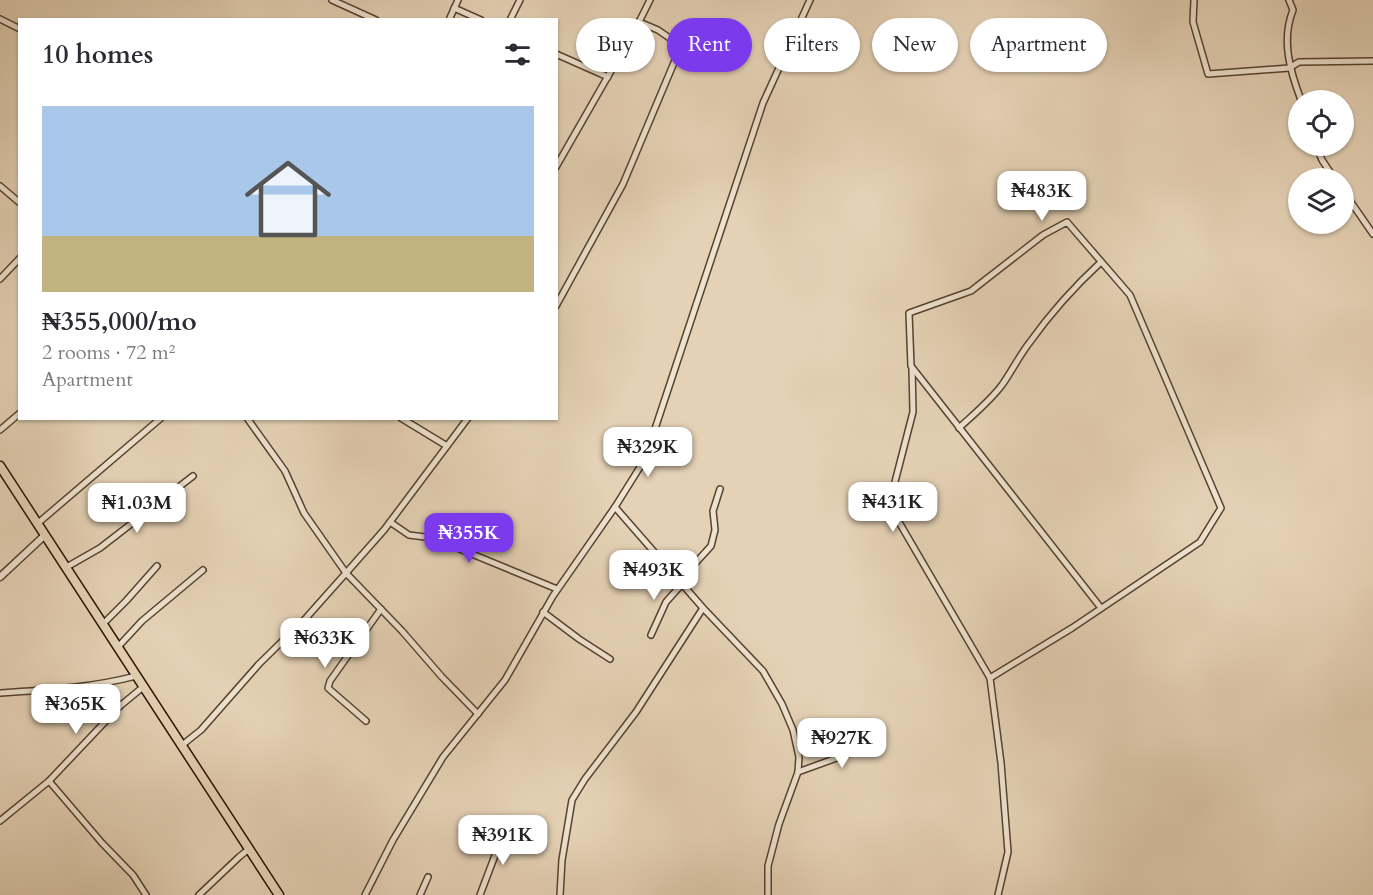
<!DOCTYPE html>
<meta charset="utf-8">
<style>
body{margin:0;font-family:Cardo,serif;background:#f2f2f3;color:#2b2b33;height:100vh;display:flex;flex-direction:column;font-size:22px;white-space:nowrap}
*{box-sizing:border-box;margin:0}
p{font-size:20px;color:#7c7c81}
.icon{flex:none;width:33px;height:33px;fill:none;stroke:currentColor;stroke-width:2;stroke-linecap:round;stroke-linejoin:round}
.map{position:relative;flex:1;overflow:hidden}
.panel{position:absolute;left:18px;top:18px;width:540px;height:402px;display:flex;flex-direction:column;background:#fff;border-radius:0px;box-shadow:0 2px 4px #0004}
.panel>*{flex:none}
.guide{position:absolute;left:576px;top:18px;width:570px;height:54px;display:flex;gap:12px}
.buttons{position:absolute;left:1288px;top:90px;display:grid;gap:12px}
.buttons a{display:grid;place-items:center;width:66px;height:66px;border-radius:50%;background:#fff;box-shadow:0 2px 4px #0004;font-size:30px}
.price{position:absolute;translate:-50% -51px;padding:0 14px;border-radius:12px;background:#fff;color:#222;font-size:20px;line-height:39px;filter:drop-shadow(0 2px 3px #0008)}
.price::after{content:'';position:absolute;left:50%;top:36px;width:18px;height:14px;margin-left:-9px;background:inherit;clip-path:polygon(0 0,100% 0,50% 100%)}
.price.selected{background:#7c3aed;color:#fff}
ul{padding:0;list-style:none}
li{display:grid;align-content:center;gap:12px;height:318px;padding:0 24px}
li span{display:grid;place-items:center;height:186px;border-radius:0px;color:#555}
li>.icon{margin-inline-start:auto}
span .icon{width:108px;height:108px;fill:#fffc;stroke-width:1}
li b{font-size:26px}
h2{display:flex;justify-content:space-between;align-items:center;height:72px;padding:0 24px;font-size:26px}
.chip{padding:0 21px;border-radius:27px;background:#fff;box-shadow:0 2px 4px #0004;font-size:21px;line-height:54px}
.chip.selected{background:#7c3aed;color:#fff}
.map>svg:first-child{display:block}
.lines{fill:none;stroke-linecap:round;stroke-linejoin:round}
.minor-casing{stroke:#57422e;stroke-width:8}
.tertiary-casing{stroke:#57422e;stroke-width:9}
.primary-casing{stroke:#281201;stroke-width:11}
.minor{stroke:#eee2d0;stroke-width:5}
.tertiary{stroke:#eee2d0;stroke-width:6}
.primary{stroke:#e5d2b6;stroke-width:8}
</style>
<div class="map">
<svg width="1373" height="895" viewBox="0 0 1373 895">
<rect width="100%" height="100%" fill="#e5d2b6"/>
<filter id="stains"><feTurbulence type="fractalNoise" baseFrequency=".00333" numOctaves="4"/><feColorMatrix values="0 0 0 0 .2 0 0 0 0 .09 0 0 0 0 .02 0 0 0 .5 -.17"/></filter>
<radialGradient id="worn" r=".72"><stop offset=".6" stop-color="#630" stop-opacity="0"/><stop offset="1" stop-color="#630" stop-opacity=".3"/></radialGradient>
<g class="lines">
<defs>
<g id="minor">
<path d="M332 0 376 20"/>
<path d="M1194 0 1193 22 1208 74 1289 68 1299 62 1373 61"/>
<path d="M1289 0 1293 10C1281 40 1290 71 1301 100"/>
<path d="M454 8 481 20"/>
<path d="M0 19 20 29"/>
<path d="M449 20 458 0"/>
<path d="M510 20 520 0"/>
<path d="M556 54 608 77"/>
<path d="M1316 146 1322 160 1334 178"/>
<path d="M556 167 639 22"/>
<path d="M0 186 20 203"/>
<path d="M1344 192 1373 234"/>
<path d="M0 279 20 258"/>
<path d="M556 306 623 184 681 46 658 30 639 22 650 0"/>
<path d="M912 368 913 412 889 505 990 678"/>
<path d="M247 418 285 471 304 513 346 573 402 631 442 677 478 714"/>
<path d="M401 418 447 446"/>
<path d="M959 428C974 414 990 401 1002 385 1012 371 1019 356 1030 342 1050 314 1075 286 1101 262"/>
<path d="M0 430 20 413"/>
<path d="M615 507 703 608 763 671 782 704 793 730 799 757 798 772 779 824 768 866V895"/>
<path d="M390 522 409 535 433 538 557 589"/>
<path d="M37 524 161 418"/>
<path d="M65 568 100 548 193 476"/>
<path d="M679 581 711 546 715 530 713 511 720 489"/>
<path d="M543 612 579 639 610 659"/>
<path d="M102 625 126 601 157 566"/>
<path d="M651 635 666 602 682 584"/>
<path d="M117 648 142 621 203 570"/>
<path d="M103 684 120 706"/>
<path d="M0 693C46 690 90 688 136 676"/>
<path d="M366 721 328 688 330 681 381 609"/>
<path d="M181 746 201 730 259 664 306 618 346 573 384 530 468 418"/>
<path d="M798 772 878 743"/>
<path d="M49 781 102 843 133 875 146 895"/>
<path d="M0 821 49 781 120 706 143 687"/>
<path d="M199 895 239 857 249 849"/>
<path d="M365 895 393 840 443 757 505 680 553 596 615 507 645 459 763 103 810 0"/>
<path d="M420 895 428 877"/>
<path d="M480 895 505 829"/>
<path d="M560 895 562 860 572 800 585 779 636 712 703 608"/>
<path d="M998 895 1008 852 1001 763 990 678 1072 628 1200 542 1221 508 1130 295 1067 222 1043 235 971 291 909 313 911 366 1101 608"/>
</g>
<path id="tertiary" d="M0 577 44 536"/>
<path id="primary" d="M0 466 279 895"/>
</defs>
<use href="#minor" class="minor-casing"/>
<use href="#tertiary" class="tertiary-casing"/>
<use href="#primary" class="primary-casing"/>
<use href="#minor" class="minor"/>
<use href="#tertiary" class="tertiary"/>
<use href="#primary" class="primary"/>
</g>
<rect width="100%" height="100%" filter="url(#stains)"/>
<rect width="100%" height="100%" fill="url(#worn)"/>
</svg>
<div class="buttons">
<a><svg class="icon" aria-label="locate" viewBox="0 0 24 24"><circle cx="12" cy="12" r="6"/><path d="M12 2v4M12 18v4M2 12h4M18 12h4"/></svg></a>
<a><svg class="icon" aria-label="layers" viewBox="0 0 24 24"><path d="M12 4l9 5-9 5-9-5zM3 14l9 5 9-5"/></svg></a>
</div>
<b class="price" style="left:1042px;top:222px">₦483K</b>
<b class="price" style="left:648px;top:478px">₦329K</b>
<b class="price" style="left:893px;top:533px">₦431K</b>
<b class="price" style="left:137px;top:534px">₦1.03M</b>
<b class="price selected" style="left:469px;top:564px">₦355K</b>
<b class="price" style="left:654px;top:601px">₦493K</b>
<b class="price" style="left:325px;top:669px">₦633K</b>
<b class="price" style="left:76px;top:735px">₦365K</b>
<b class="price" style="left:842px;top:769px">₦927K</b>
<b class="price" style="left:503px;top:866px">₦391K</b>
<div class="guide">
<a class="chip">Buy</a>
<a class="chip selected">Rent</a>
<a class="chip">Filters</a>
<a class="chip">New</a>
<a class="chip">Apartment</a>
</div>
<section class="panel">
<h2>10 homes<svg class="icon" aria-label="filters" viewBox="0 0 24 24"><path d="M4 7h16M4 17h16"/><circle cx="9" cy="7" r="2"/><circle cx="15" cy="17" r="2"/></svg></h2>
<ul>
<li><span style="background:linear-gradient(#a9c7e8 70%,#c2b280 0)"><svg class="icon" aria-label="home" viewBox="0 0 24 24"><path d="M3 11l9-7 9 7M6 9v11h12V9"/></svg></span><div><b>₦355,000/mo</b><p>2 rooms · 72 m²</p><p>Apartment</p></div></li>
</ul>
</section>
</div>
